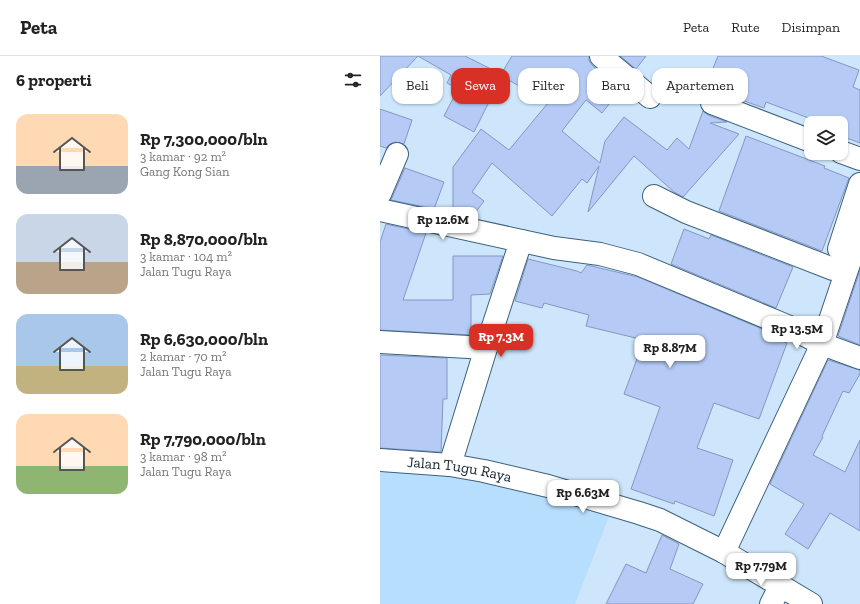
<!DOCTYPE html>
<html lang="id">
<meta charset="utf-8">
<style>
body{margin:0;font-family:"Zilla Slab",serif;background:#f2f2f2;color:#222;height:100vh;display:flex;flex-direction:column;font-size:15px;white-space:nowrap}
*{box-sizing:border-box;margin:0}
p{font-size:13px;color:#767676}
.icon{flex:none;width:22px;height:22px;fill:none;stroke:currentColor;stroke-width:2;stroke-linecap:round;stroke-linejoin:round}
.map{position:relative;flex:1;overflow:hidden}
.details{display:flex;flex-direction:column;background:#fff;width:380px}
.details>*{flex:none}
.top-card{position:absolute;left:12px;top:12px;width:380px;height:36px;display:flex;gap:8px}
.fabs{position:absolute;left:424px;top:60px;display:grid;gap:8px}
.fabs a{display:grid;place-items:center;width:44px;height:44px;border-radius:8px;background:#fff;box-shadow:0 1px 3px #0004;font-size:20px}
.price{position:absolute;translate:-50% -34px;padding:0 9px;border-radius:8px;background:#fff;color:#222;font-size:13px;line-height:26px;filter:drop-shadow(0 1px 2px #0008)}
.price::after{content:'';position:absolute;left:50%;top:24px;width:12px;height:9px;margin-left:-6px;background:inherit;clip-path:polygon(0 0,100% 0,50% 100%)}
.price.on{background:#d93025;color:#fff}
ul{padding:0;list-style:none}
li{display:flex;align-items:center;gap:12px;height:100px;padding:0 16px}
li span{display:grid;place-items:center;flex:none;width:112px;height:80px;border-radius:12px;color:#555}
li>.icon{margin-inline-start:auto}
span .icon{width:48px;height:48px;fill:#fffc;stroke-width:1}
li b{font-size:17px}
h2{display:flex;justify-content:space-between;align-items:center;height:48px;padding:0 16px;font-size:17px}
.tag{padding:0 14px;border-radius:12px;background:#fff;box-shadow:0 1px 3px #0004;font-size:14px;line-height:36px}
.tag.on{background:#d93025;color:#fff}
header{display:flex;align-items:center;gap:24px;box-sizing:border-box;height:56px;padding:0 20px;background:#fff;border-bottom:1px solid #e0e0e0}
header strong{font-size:19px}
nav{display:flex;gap:22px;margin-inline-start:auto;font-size:14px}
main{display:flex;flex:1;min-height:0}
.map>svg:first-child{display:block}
.built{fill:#b8defe}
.building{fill:#b5cbf6;stroke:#8397c0}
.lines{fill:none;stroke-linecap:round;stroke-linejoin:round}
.minor-casing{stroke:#3c617f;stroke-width:24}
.minor{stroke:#fff;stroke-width:22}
.labels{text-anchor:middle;stroke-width:3.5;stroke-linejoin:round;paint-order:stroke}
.street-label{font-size:15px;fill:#10202d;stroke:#cde6fb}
</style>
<header>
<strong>Peta</strong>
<nav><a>Peta</a><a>Rute</a><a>Disimpan</a></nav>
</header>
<main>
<section class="details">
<h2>6 properti<svg class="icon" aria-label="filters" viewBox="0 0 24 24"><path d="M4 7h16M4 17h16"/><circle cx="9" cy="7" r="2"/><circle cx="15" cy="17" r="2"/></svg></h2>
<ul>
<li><span style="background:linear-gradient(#ffd9b3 65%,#9aa5b1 0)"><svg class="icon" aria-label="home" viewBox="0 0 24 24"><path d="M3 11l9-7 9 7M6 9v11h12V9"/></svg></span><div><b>Rp 7,300,000/bln</b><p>3 kamar · 92 m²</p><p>Gang Kong Sian</p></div></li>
<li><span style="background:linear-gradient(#c9d6e8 60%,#b9a48a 0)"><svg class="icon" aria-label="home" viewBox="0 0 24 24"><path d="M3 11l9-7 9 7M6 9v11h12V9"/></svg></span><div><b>Rp 8,870,000/bln</b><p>3 kamar · 104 m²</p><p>Jalan Tugu Raya</p></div></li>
<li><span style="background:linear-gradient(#a9c7e8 65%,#c2b280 0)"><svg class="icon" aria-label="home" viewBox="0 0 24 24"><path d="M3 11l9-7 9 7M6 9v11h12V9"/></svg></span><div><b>Rp 6,630,000/bln</b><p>2 kamar · 70 m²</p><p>Jalan Tugu Raya</p></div></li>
<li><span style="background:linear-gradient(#ffd9b3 65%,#8fb573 0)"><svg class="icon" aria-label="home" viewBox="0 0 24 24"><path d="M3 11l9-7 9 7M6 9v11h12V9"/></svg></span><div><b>Rp 7,790,000/bln</b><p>3 kamar · 98 m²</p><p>Jalan Tugu Raya</p></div></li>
</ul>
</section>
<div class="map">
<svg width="480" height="548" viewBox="0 0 480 548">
<rect width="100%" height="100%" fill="#cde6fb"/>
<path class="built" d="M0 407 234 448 195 548H0Z"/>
<g class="building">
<path d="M0 0H85L121 18 132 0H209V5L213 10 241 33 222 57 206 44 182 75 220 107 225 85 244 61 287 94 297 82 309 93 323 55 328 59 347 66 330 67 359 78 303 141 294 136 254 100 208 156 219 110 207 127 202 123 172 160 112 107 92 136 104 145 92 161 73 157V111L101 73 129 94 168 47 122 20 94 76 64 60 78 33 67 27 71 19 38 0 0 40Z"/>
<path d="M240 0H266L256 13Z"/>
<path d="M338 0H441L479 14 473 31 480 34V87L461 80V67H442L386 46 384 52 336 35H330L333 27 328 25Z"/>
<path d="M0 53 32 64 24 88 15 86 10 88 6 92 0 90Z"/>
<path d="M366 80 445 110 444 112 469 122 442 195 339 155Z"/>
<path d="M25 112 64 126 54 153 11 144Z"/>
<path d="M6 168 46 177 23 244H73V200H123L110 238 91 239V279L0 274V186Z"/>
<path d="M304 173 329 183 331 179 413 211 396 252 291 208Z"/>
<path d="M148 203 197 215 201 217 207 209 258 221 387 275 386 279 407 287 379 363 334 347 317 392 353 404 334 460 295 445 294 448 251 433 280 351 244 338 264 284 206 270 209 259 164 247 162 252 135 245Z"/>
<path d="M480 214V289L458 280Z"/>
<path d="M0 299 67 302V343H63L61 396 0 392Z"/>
<path d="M448 304 480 314V318L469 337 463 335 442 380 443 381 433 399 465 416 480 384V475L450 457 428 493 405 478 424 448 390 428Z"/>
<path d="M282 479 299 488 290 513 323 528 313 548H226L246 508 266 517Z"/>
</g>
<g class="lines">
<defs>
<g id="minor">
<path d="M221 0 270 41"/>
<path d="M332 47 431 85"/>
<path d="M461 96 480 103"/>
<path d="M0 138 17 98"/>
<path d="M274 140 306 156 453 213"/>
<path d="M0 154 174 192 220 198 258 208 407 270 442 288 480 302"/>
<path d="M459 193 480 128"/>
<path d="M0 286 106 292"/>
<path id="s1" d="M0 404 70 409 104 415 168 430 259 457 280 464 344 496 431 548"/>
<path d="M70 409 106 292 141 185"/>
<path d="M344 496 442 288 480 175"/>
<path d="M391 548 401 529"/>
</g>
</defs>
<use href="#minor" class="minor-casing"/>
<use href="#minor" class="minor"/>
</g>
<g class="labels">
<g class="street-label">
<text dy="5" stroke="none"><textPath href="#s1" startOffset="80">Jalan Tugu Raya</textPath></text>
</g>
</g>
</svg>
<div class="fabs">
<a><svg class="icon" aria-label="layers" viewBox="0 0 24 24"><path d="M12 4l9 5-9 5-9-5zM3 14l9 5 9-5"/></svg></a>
</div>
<b class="price" style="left:63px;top:185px">Rp 12.6M</b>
<b class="price" style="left:417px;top:294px">Rp 13.5M</b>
<b class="price on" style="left:121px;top:302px">Rp 7.3M</b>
<b class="price" style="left:290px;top:313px">Rp 8.87M</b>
<b class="price" style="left:203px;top:458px">Rp 6.63M</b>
<b class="price" style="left:381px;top:531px">Rp 7.79M</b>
<div class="top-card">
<a class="tag">Beli</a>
<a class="tag on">Sewa</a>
<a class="tag">Filter</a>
<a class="tag">Baru</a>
<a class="tag">Apartemen</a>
</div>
</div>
</main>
